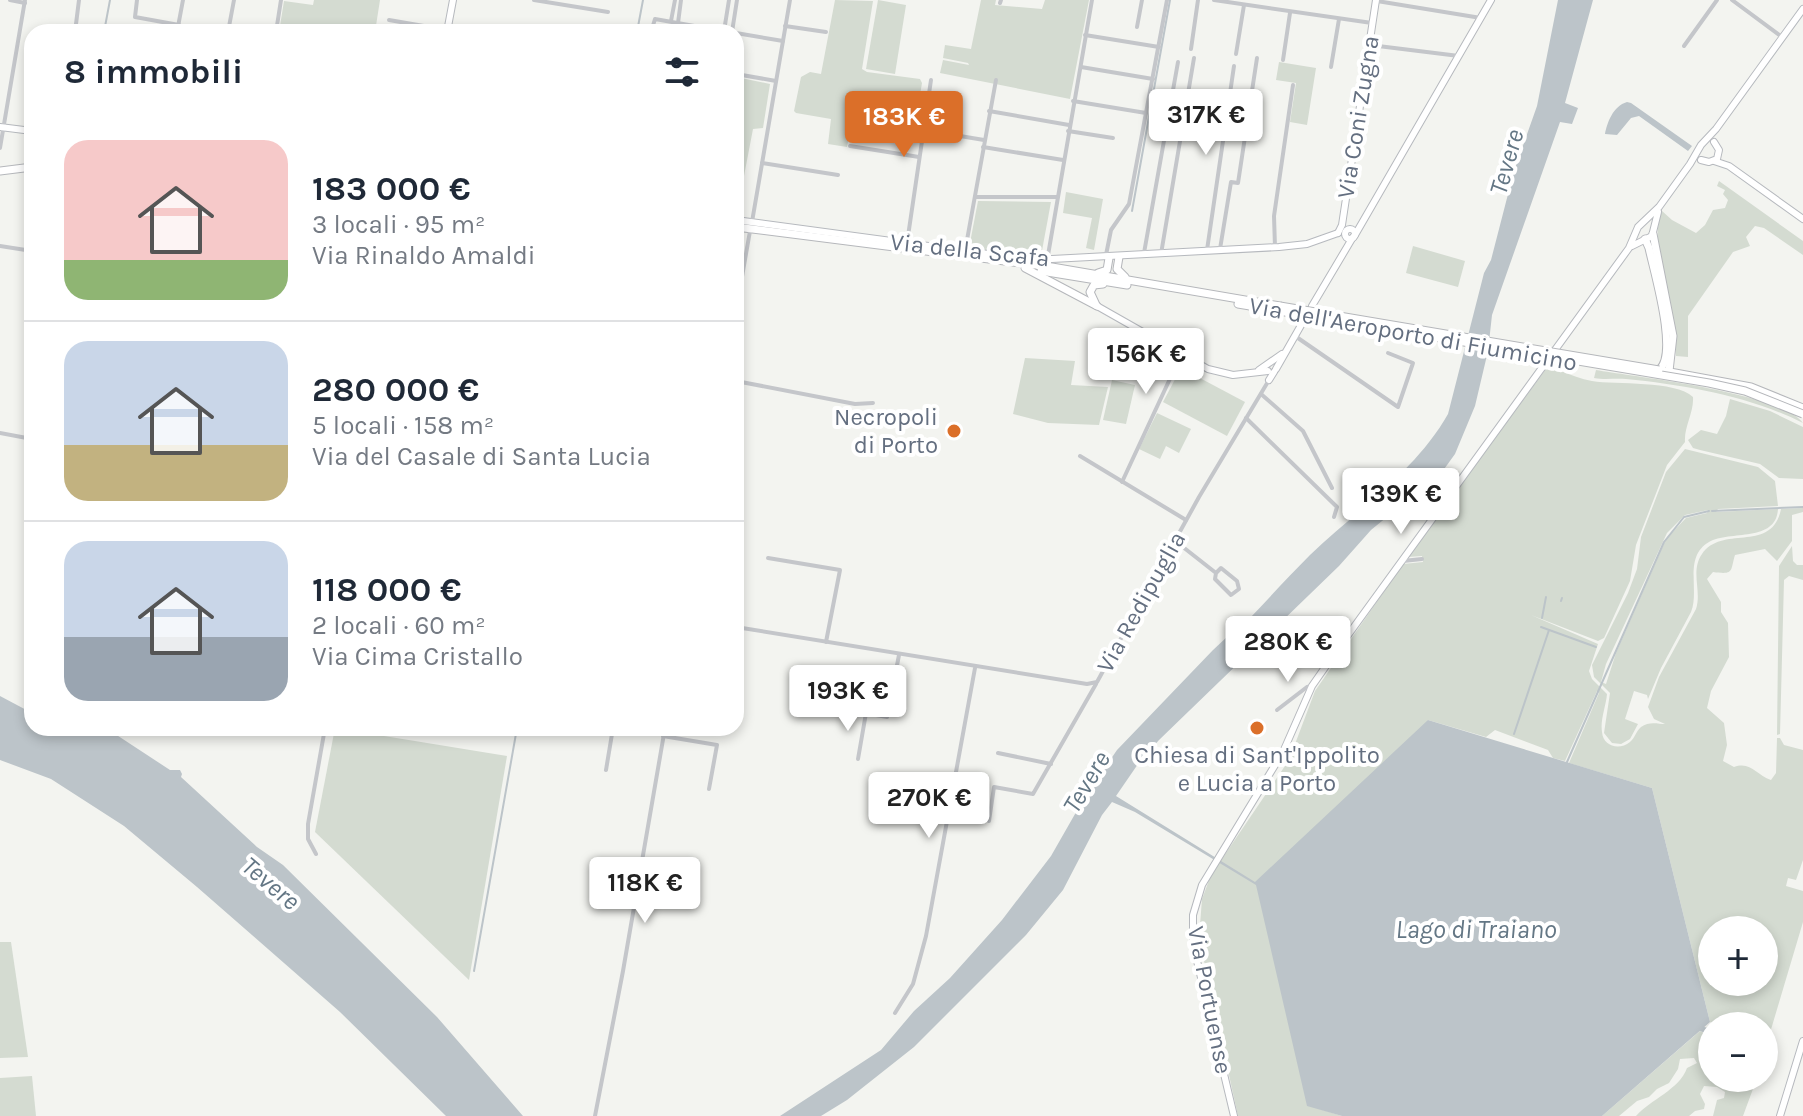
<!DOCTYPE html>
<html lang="it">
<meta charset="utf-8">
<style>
body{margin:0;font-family:Karla,sans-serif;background:#f6f6f7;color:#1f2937;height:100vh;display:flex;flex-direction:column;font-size:30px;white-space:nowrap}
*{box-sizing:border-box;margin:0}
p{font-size:26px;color:#747a83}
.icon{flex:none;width:44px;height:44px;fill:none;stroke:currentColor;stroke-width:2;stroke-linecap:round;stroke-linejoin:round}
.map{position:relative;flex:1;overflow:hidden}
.side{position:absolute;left:24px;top:24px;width:720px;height:712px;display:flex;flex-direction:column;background:#fff;border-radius:24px;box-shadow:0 4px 12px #0003}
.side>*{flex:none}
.fabs{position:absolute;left:1698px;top:916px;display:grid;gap:16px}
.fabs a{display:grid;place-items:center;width:80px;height:80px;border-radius:50%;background:#fff;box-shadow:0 4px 12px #0003;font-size:40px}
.price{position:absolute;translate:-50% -68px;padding:0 18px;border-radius:8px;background:#fff;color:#222;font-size:26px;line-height:52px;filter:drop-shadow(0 2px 4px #0008)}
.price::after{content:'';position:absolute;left:50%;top:48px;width:24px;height:18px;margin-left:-12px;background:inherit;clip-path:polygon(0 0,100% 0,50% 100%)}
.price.current{background:#db6f29;color:#fff}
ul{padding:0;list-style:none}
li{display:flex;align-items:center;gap:24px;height:200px;padding:0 40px}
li+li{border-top:2px solid #e0e1e3}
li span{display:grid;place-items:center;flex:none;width:224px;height:160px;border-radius:24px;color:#555}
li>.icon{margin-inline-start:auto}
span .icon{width:96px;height:96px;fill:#fffc;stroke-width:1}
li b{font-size:34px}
h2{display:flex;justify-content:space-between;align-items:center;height:96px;padding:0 40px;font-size:34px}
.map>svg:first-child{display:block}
.green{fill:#d4dbd1;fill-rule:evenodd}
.water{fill:#bcc4c9}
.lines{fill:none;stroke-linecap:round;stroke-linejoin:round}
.stream{stroke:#bcc4c9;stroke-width:2}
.canal{stroke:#bcc4c9;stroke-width:5}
.secondary-casing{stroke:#b6b9be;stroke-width:8}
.primary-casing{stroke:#b5b7bb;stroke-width:9}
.street{stroke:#c4c6ca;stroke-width:4}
.secondary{stroke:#fff;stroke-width:6}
.primary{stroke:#fff;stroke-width:7}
.primary-bridge-casing{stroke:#b5b7bb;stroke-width:9;stroke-linecap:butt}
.primary-bridge{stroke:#fff;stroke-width:7}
.poi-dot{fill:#db6f29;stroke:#fff;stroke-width:3}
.labels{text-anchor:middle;stroke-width:8;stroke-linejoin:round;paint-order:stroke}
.street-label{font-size:24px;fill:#646f80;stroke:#fff}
.poi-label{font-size:24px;fill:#646f80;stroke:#fff;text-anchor:end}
.water-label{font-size:26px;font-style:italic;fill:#647785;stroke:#fff}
</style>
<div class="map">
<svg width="1803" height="1116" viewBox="0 0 1803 1116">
<rect width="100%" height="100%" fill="#f3f4f0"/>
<g class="green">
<path d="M314 0H380L375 32H279L284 1 313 5Z"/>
<path d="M835 0 873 1 862 69 867 72 920 79 922 83 915 125 853 115 847 147 828 144 831 119 796 113 794 111 801 77 810 72 821 74Z"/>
<path d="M878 0 906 5 895 74 866 69Z"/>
<path d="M981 0H996L995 5 1042 9 1045 0H1089L1070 99 940 73 943 60 969 65 968 63 943 58 945 45 971 49Z"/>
<path d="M1279 62 1316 68 1307 125 1290 122 1296 83 1276 80Z"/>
<path d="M741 78 770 84 763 128 753 129 744 176 736 174V109Z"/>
<path d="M1719 181 1803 241V255L1764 228 1755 226 1746 237 1750 246 1733 252 1688 316V357L1676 356C1675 316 1647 245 1662 211L1672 220 1696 233 1705 225 1713 210 1725 208 1728 200 1723 194 1725 190 1717 186Z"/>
<path d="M1066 192 1103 199 1094 250 1086 248 1092 218 1063 213Z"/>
<path d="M978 201 1051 202 1041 256 969 248Z"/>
<path d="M1413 246 1465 261 1458 287 1406 273Z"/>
<path d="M1025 358 1075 361 1071 385 1108 387 1099 425 1048 423 1013 414Z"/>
<path d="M1551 362 1556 363 1561 371C1571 375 1581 379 1592 381 1616 385 1675 380 1693 397 1694 413 1684 426 1685 442L1667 465 1636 545 1630 581 1604 638 1598 641 1531 615 1598 644 1589 671 1592 679 1607 694C1606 706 1600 720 1602 732 1603 746 1619 751 1630 742 1635 738 1636 731 1641 727 1649 721 1658 724 1665 724L1654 719 1648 707 1659 677 1696 609C1702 591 1690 571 1702 554 1722 524 1772 554 1781 509L1803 508V512L1792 515V541L1777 561 1765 549 1735 555C1730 571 1735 575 1713 572L1707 579 1721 602V612L1728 623 1729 657 1711 691 1707 708 1724 723 1727 745 1723 761 1734 767C1751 761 1756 775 1771 780L1776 773 1777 738H1780L1784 745 1803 750V860L1796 880 1788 878 1786 886 1803 891V922L1764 1053V1026H1719L1710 1022 1652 788 1569 763 1599 693 1597 691 1565 761 1553 758 1548 750 1495 730 1486 737 1428 720 1307 1105 1342 1116H1238L1199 938 1202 899 1211 875 1289 760 1315 691 1403 564 1423 562 1422 556 1408 557ZM1712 930H1764V982H1712Z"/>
<path d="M1181 368 1245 402 1227 436 1163 402Z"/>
<path d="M1596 370C1637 377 1781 393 1803 423 1749 396 1686 385 1626 379 1615 378 1605 380 1594 378Z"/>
<path d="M1112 380 1135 385 1126 424 1103 420Z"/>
<path d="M1730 399 1770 411 1803 427V479L1779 478 1760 464 1700 450 1693 448 1688 440 1701 430 1717 434 1726 416Z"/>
<path d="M1157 413 1191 429 1179 453 1166 446 1160 459 1139 449Z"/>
<path d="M1685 449 1758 467 1775 481 1778 506 1718 509 1716 512 1778 509C1776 543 1730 530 1709 542 1683 557 1700 590 1691 612L1661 668 1648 699 1647 695 1634 691 1625 719 1638 724 1630 739 1621 744 1612 743 1604 733 1610 693 1594 677 1592 665 1628 593 1637 569 1641 537 1666 472ZM1708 510 1707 513 1686 518 1666 539 1616 653 1606 684 1601 682 1606 664 1667 533 1685 515Z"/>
<path d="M1792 546 1793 561 1797 565H1803V580L1789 576 1784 580 1780 734 1777 735 1779 566Z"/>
<path d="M335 728 507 756 469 980 315 832Z"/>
<path d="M0 942H11L28 1057 0 1058Z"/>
<path d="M1700 1031 1712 1037V1078H1757L1743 1116H1713L1717 1100 1724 1098 1725 1092 1717 1087 1704 1086 1700 1094 1705 1104 1704 1109 1695 1111 1689 1116H1636C1651 1099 1679 1090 1687 1068L1697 1063 1694 1058 1680 1059 1678 1069 1669 1083 1657 1089 1649 1097 1637 1101 1619 1116H1602Z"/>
<path d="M32 1076 36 1116H0V1078Z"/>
</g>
<g class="water">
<path d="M1558 0H1593L1565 103 1578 108 1572 124 1560 122 1492 315 1488 351 1475 406 1455 454 1442 472 1371 530 1339 566 1159 740 1138 764 1116 796 1255 882 1428 720 1652 788 1710 1022 1602 1116H1342L1307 1106 1256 885 1135 812 1112 802 1102 815 1063 890 1026 935 914 1047 847 1100 821 1116H780L881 1050 914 1011 950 978 1002 920 1051 856 1083 800 1117 750 1213 650 1244 621 1250 618C1270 597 1290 575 1310 555 1357 510 1415 472 1448 414L1484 273 1491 260 1514 171 1537 106Z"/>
<path d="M1627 102 1631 103 1692 146 1688 151 1639 116 1631 118 1617 135 1605 134C1607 123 1613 106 1627 102Z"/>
<path d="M0 696 32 713V728H106L170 770H180L182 774 181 777 257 847 283 865 437 1017 523 1116H446L340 1012 197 887 124 826 51 779 0 760Z"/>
</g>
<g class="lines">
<g class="stream">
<path d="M104 32 110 0"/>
<path d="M637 32 643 0"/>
<path d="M1132 211 1170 0"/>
<path d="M1712 511 1803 507"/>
<path d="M1561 601 1562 598"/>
<path d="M1542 618 1546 597"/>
<path d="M1541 627 1596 647"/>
<path d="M1514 734 1549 630"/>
<path d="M1567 762 1664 542 1684 517 1709 511"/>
<path d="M474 971 517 728"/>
</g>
<path class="canal" d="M1702 1029 1712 1032"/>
<defs>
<g id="secondary">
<path d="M447 32 453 0"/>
<path d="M0 127 32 131"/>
<path d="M1701 160 1709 162 1717 159 1719 150 1714 142"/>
<path d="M1714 161 1729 166 1803 219"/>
<path d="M736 220 1033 260 1279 247 1307 244 1338 233"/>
<circle cx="1350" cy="234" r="5"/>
<path d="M1338 233 1342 225 1376 0"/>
<path d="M1355 235 1491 0"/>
<path d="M1632 246 1652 236 1658 212"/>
<path d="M1097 306 1208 369 1233 375 1268 371"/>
<path d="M1312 306 1353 237"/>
<path d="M1276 369 1304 320"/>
<path d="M1259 370 1282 354"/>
<path d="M1269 380 1274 372"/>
<path d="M1234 1116 1193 944V915L1202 885 1283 752 1312 686 1335 653 1629 248 1638 227 1659 207 1690 164 1701 145 1716 129 1803 9"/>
<path d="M1780 1116 1803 1041"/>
</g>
<g id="primary">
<path d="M0 171 32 167"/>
<path d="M736 227 1052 267 1280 306"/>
<path d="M1653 234 1673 336 1669 371"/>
<path d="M1645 239 1649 248C1654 272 1679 354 1659 370L1751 387 1803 408"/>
<path d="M1119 257 1117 269 1125 277"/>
<path d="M1025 268 1097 306"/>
<path d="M1041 271 1127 285"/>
<path d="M1098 273 1107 270 1109 258"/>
<path d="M1238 304 1279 311"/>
<path d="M1096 305 1090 292 1094 285 1103 284"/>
</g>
</defs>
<use href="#secondary" class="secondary-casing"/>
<use href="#primary" class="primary-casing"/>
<g class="street">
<path d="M10 0 25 3"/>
<path d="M137 0 135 17 179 25"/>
<path d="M534 0 608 12"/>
<path d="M1214 0 1372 23"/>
<path d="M1732 0 1782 37"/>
<path d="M1377 1 1481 18"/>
<path d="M1000 3 1001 0"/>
<path d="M389 20 447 30"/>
<path d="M671 21 675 0"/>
<path d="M678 23 681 0"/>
<path d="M448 26 484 32"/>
<path d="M785 26 826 32"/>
<path d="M1137 27 1142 0"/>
<path d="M724 31 729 0"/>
<path d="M75 32 79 0"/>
<path d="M177 32 183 0"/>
<path d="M228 32 234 0"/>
<path d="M276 32 281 0"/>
<path d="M651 32 655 19 728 32"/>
<path d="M732 32 737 0"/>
<path d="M736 33 783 41"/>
<path d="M1085 35 1159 47"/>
<path d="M1370 45 1459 56"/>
<path d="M1684 46 1717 0"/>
<path d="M1191 49 1198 0"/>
<path d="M1236 54 1244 5"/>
<path d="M1283 60 1290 13"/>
<path d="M1081 67 1153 79"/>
<path d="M1331 67 1339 19"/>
<path d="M736 74 776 81"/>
<path d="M1073 101 1146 113"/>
<path d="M989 111 1069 125"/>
<path d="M924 130 984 140"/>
<path d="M1068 131 1113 138"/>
<path d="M850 146 919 157"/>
<path d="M983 147 1063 160"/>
<path d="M0 148 25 0"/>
<path d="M762 163 838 175"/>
<path d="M975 197H1057"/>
<path d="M752 222 790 0"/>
<path d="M907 243 931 80"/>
<path d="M0 246 32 251"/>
<path d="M1275 247 1274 216 1293 85"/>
<path d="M1220 249 1231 182 1238 183 1257 58"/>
<path d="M1207 250 1234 66"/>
<path d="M965 251 996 80"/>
<path d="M1144 253 1178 62"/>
<path d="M1161 254 1194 58"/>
<path d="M1106 255 1111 230 1129 204 1167 0"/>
<path d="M1047 261 1092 0"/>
<path d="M736 311 750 231"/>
<path d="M1295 336 1398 407 1413 363 1388 353"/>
<path d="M736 381 855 404 873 403"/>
<path d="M1261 394 1303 431 1332 488"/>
<path d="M1246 418 1337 507 1334 517"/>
<path d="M0 433 32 439"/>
<path d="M1080 456 1186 520"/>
<path d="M1122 482 1181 355"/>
<path d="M1174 540 1216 573 1215 579 1231 595 1239 589 1237 581 1221 568 1216 573"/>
<path d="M768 558 840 570 826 642"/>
<path d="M1403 561 1422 559"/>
<path d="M736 627 1087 684 1097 682 1199 497 1269 380"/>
<path d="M844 709 887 717 899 655"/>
<path d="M1277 710 1307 687 1312 686"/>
<path d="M663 736 717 745 709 789"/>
<path d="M998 753 1051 764"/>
<path d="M858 759 866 713"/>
<path d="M606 770 613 728"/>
<path d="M989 821 994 787 1033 794 1096 684"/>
<path d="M316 854 308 839V824L325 728"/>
<path d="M895 1013 913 984 926 936 975 668"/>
<path d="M595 1116 623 971 665 728"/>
</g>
<use href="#secondary" class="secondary"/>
<use href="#primary" class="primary"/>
<defs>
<g id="primary-bridge">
<path d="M1280 306 1659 370"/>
<path d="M1279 311 1709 383 1745 391 1803 414"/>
</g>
</defs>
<use href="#primary-bridge" class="primary-bridge-casing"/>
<use href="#primary-bridge" class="primary-bridge"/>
</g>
<g class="poi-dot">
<circle cx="954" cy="431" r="8"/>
<circle cx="1257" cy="728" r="8"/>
</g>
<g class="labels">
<g class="street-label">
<text transform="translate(1358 117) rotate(-81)" y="8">Via Coni Zugna</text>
<text transform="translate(970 250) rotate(6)" y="8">Via della Scafa</text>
<text transform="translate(1413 334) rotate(10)" y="8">Via dell'Aeroporto di Fiumicino</text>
<text transform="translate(1141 602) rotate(-61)" y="8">Via Redipuglia</text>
<text transform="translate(1210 1000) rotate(79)" y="8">Via Portuense</text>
</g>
<g class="poi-label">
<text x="938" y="425">Necropoli<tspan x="938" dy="28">di Porto</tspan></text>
<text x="1257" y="763" text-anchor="middle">Chiesa di Sant'Ippolito<tspan x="1257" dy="28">e Lucia a Porto</tspan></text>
</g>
<g class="water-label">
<text transform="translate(1506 162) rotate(-74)" y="9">Tevere</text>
<text transform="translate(1086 782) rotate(-59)" y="9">Tevere</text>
<text transform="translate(271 883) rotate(40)" y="9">Tevere</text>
<text x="1476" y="938">Lago di Traiano</text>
</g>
</g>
</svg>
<div class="fabs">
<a>+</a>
<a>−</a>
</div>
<b class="price" style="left:1206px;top:157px">317K €</b>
<b class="price current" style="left:904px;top:159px">183K €</b>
<b class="price" style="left:1146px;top:396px">156K €</b>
<b class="price" style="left:1401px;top:536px">139K €</b>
<b class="price" style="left:1288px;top:684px">280K €</b>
<b class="price" style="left:848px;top:733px">193K €</b>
<b class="price" style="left:929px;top:840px">270K €</b>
<b class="price" style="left:645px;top:925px">118K €</b>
<section class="side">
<h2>8 immobili<svg class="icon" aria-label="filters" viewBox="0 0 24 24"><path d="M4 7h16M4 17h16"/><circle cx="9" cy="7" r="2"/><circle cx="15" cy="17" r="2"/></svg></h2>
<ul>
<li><span style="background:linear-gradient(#f6c9c9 75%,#8fb573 0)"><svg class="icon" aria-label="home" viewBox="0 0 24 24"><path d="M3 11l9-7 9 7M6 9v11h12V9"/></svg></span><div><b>183 000 €</b><p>3 locali · 95 m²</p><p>Via Rinaldo Amaldi</p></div></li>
<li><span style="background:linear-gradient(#c9d6e8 65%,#c2b280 0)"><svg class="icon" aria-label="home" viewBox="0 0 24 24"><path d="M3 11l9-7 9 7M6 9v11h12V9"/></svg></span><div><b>280 000 €</b><p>5 locali · 158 m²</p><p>Via del Casale di Santa Lucia</p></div></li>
<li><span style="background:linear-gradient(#c9d6e8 60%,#9aa5b1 0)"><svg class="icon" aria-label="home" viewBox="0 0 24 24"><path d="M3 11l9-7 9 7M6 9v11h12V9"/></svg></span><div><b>118 000 €</b><p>2 locali · 60 m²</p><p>Via Cima Cristallo</p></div></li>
</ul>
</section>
</div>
